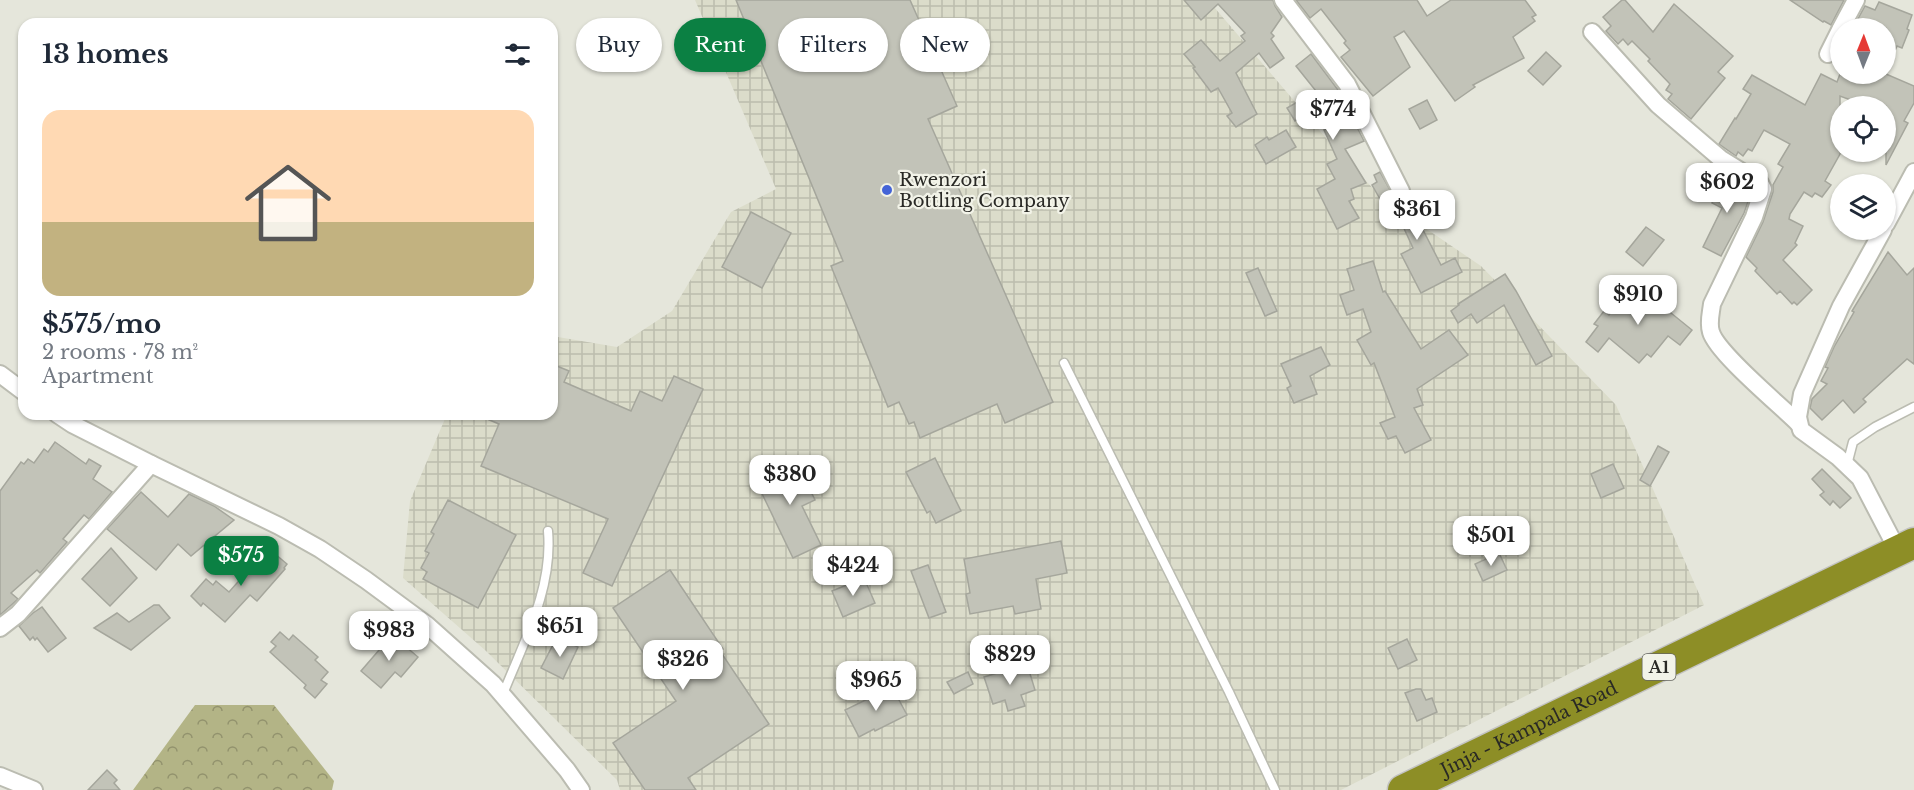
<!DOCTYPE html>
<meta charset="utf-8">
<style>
body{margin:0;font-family:"Libre Baskerville",serif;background:#f6f6f7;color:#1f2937;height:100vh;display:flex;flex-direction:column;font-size:22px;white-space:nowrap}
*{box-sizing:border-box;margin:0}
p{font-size:20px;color:#747a83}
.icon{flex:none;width:33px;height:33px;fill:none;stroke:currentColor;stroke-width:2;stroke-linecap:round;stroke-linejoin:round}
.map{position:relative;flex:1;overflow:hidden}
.sheet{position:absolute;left:18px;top:18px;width:540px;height:402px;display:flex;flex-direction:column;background:#fff;border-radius:18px;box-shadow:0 2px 4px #0004}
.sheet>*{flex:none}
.guide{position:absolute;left:576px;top:18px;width:570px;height:54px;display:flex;gap:12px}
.needle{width:39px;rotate:1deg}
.controls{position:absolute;left:1830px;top:18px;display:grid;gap:12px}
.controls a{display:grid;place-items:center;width:66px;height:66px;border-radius:50%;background:#fff;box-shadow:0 2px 4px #0004;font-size:30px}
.price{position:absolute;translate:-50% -51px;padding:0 14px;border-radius:12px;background:#fff;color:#222;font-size:20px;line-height:39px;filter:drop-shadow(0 2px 3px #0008)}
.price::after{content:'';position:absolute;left:50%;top:36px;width:18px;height:14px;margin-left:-9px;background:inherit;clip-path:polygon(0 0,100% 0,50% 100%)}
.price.on{background:#0b8043;color:#fff}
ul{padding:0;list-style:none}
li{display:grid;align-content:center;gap:12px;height:318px;padding:0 24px}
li+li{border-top:2px solid #e0e1e3}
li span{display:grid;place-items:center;height:186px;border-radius:18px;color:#555}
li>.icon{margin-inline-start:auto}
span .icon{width:108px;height:108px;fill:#fffc;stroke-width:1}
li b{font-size:26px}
h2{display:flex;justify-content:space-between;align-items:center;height:72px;padding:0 24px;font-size:26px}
.tag{padding:0 21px;border-radius:27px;background:#fff;box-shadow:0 2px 4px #0004;font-size:21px;line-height:54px}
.tag.on{background:#0b8043;color:#fff}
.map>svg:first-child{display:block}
.industrial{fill:url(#industrial-grid)}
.forest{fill:url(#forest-crowns)}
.building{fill:#c2c3b8;stroke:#a5a69c;stroke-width:1.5}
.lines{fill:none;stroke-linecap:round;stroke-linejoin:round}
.lane-casing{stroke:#bbbcb1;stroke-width:11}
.street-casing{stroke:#bbbcb1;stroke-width:20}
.highway-casing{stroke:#c3c3c2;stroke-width:33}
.lane{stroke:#fff;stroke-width:8}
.street{stroke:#fff;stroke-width:16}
.highway{stroke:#8d8e26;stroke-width:30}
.poi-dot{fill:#4464d7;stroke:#f2f3e8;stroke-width:2}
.labels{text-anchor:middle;stroke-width:4.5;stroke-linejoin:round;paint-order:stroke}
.shield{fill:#f2f3e8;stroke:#656660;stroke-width:1.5}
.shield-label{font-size:16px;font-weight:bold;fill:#292925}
.poi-label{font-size:18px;fill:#292925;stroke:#f2f3e8;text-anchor:start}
.street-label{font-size:18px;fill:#292925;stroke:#f2f3e8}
</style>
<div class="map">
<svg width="1914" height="790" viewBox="0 0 1914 790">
<defs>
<pattern id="industrial-grid" width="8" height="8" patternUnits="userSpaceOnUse" patternTransform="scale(1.5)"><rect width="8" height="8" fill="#dbdcca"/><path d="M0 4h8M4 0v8" fill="none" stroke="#bcbdad"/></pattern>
<pattern id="forest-crowns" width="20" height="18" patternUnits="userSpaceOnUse" patternTransform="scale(1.5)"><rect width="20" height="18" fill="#b3b486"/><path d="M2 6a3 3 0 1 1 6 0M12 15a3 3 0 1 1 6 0" fill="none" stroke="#92926d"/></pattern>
</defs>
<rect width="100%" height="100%" fill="#e5e6db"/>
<path class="industrial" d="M695 0H1208L1332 145 1384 200 1481 266 1616 405 1704 605 1341 790H620L617 780 486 651 403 578 410 501 447 414H552V336L617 347 672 311 731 212 776 189Z"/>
<path class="forest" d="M195 705H274L334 781 332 790H133Z"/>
<g class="building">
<path d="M736 0H910L957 106 928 119 1053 402 1005 423 997 404 920 438 914 422 909 424 899 402 888 407 831 266 843 261Z"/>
<path d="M1184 0H1273L1275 6 1282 17 1271 33 1274 36 1271 39 1284 58 1270 68 1259 53 1236 73 1257 114 1236 127 1227 116 1232 113 1218 88 1211 92 1193 68 1195 67 1184 54 1201 40 1220 61 1245 41 1241 36 1245 33 1218 4 1201 20Z"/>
<path d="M1296 0H1417L1427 16 1451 0H1525L1536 15 1532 17 1535 21 1513 37 1524 58 1473 85 1475 87 1455 101 1404 31 1394 37 1410 67 1373 96 1341 57 1350 50 1344 43 1346 41 1321 9 1310 18Z"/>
<path d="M1622 0H1625L1653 32 1674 4 1733 56 1718 72 1725 78 1691 119 1668 99 1672 94 1666 90 1670 84 1648 61 1650 59 1632 41 1628 45 1623 39 1618 44 1606 31 1611 26 1603 17Z"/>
<path d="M1790 0H1844L1831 25 1824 21 1823 22Z"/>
<path d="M1879 2 1912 15 1907 29 1909 30 1902 48 1897 46 1886 72V28H1853L1865 6 1875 10Z"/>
<path d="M1546 52 1561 66 1543 85 1528 71Z"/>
<path d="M1311 54 1338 90 1364 141 1345 149 1366 183 1351 189 1354 199 1349 201 1359 218 1337 229 1317 189 1335 179 1327 164 1337 159 1324 130 1327 129 1318 107 1295 121 1287 108 1316 91 1296 66Z"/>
<path d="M1821 74 1837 82 1840 74H1886L1914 86V103L1904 121 1908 123 1886 165V106H1867L1840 96V154L1825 181 1831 185 1822 197 1815 193 1812 197 1804 192 1790 214 1789 219 1803 226 1795 243 1797 245 1783 260 1812 290 1797 305 1794 302 1792 304 1780 291 1777 294 1755 271 1757 268 1746 257 1763 222 1773 192V185L1783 167 1778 164 1790 144 1764 130 1752 151 1748 149 1743 156 1738 152 1736 156 1719 144 1735 118 1736 119 1751 94 1743 89 1752 75 1805 105Z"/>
<path d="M1427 100 1437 120 1420 129 1409 109Z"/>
<path d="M1286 130 1296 147 1266 164 1255 145 1267 137 1269 140Z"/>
<path d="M1380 172 1395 199 1400 201H1405L1411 195 1418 209 1420 208 1427 220 1420 224 1441 265 1455 258 1462 272 1421 293 1401 254 1413 248 1401 222 1398 224 1388 203 1384 206 1372 185 1377 182 1374 175Z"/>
<path d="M1721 177 1751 193 1744 213 1721 256 1703 247 1722 208 1712 203 1715 197 1712 195Z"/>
<path d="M751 212 791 233 762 288 722 267Z"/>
<path d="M1646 227 1664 240 1643 266 1626 252Z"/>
<path d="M1888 252 1907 275 1914 268V364L1907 359 1863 399 1866 402 1854 413 1843 400 1822 420 1810 408 1812 399 1827 384 1821 381 1828 368 1825 367 1834 347 1854 312 1852 311Z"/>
<path d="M1373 261 1383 292 1385 291 1421 349 1449 330 1468 355 1417 389 1423 405 1414 408 1431 440 1405 453 1396 436 1388 439 1380 423 1395 417 1374 363 1371 365 1357 340 1371 332 1363 309 1347 315 1340 295 1354 290 1347 269Z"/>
<path d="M1258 268 1277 311 1265 316 1246 273Z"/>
<path d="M1505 274 1516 291 1552 356 1536 365 1504 305 1477 323 1471 314 1458 323 1451 311 1459 305 1458 304Z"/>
<path d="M1634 283 1692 330 1680 345 1668 336 1651 357 1647 354 1639 363 1609 338 1598 352 1586 342 1598 326 1594 324 1604 311 1609 315Z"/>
<path d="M1321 347 1330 365 1310 376 1317 394 1294 403 1287 388 1291 386 1281 364Z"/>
<path d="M552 364 569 371 564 382 631 411 640 391 662 401 674 376 703 389 612 586 583 573 608 519 481 466 499 424 475 414H552Z"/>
<path d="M55 442 86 464 89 459 101 466 93 479 112 492 89 519 84 515 63 539 67 542 40 573 37 570 11 593 18 599 0 615V491L21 462 24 464 28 459 34 463 44 449 48 452Z"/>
<path d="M1658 446 1669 452 1650 486 1640 480Z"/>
<path d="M935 458 961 511 936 523 930 511 927 513 906 472Z"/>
<path d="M795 459 815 500 802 506 821 545 793 558 754 477 780 464 781 466Z"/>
<path d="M1613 464 1624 488 1601 498 1591 474Z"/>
<path d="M1822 469 1851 498 1840 508 1833 501 1830 505 1820 495 1824 492 1812 479Z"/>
<path d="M141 492 168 517 189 494 214 506 234 520 191 556 178 544 156 570 107 529Z"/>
<path d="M448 500 516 535 478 608 423 579 427 572 421 568 429 553 425 551 434 534 431 532Z"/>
<path d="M1061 541 1067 573 1036 579 1041 609 1015 614 1013 606 970 614 966 594 970 593 964 559Z"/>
<path d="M111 548 137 578 110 606 82 579Z"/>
<path d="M268 548 287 564 284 568 285 569 257 601 250 595 225 622 203 603 201 606 191 596 206 579 213 585 216 581 229 592Z"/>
<path d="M1499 553 1507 570 1483 581 1475 564Z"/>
<path d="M928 565 946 612 929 618 911 571Z"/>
<path d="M670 570 723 649 720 651 769 724 688 778 696 790H645L613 743 676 701 613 608Z"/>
<path d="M864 578 875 603 843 617 832 591Z"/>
<path d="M154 605H159L170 618 131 650 94 628 117 613 129 622Z"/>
<path d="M42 607 66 638 48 652 37 638 35 640 33 637 30 640 19 626 33 613Z"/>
<path d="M280 632 289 640 293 635 318 657 315 660 328 672 321 680 327 684 315 698 304 688 306 685 270 652 276 646 271 642Z"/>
<path d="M392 635 418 657 401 677 395 672 381 688 361 671Z"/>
<path d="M557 637 578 647 563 679 541 668Z"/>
<path d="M1407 639 1417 660 1398 669 1388 648Z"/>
<path d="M1027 664 1035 690 1021 695 1025 706 1008 711 1005 700 993 704 984 677Z"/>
<path d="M968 672 973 684 954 694 947 682Z"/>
<path d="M892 687 907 715 875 731 874 729 859 737 845 710Z"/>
<path d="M1416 689H1421L1426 700 1432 698 1437 712 1417 721 1405 693Z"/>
<path d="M107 770 117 780 114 783 120 790H88Z"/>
</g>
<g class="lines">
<defs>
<g id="lane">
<path d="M1064 363 1229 692 1275 790"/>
<path d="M1847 465 1853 442 1875 427 1914 407"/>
<path d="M503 694C524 641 553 589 548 531"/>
</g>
<g id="street">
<path d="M1283 0 1347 84 1401 191"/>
<path d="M1841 28 1856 0"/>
<path d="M1592 32 1658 105 1721 159 1760 183 1763 189 1754 217 1712 304C1711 313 1708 323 1711 332 1717 353 1780 405 1798 423"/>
<path d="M1828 54 1840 30"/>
<path d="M1886 224 1914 172"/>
<path d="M1883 230 1841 306 1802 394 1798 417 1801 430 1838 457 1860 478 1898 551"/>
<path d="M0 374 24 392"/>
<path d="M57 414 72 424 151 464 279 526 320 549 366 580 427 625 493 684 567 770 581 790"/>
<path d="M0 628 18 614 151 464"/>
<path d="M0 776 34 790"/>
</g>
<g id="highway">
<path id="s1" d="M1403 790 1914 543"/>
</g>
</defs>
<use href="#lane" class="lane-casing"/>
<use href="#street" class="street-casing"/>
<use href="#highway" class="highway-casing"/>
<use href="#lane" class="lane"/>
<use href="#street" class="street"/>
<use href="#highway" class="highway"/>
</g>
<circle class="poi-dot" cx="887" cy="190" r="6"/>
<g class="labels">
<rect class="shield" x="1642.5" y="654" width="33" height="26" rx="4.5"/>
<g class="shield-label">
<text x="1659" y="673">A1</text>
</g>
<g class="poi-label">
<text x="899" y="186">Rwenzori<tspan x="899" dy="21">Bottling Company</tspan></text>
</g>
<g class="street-label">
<text dy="6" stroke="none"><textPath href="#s1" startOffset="140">Jinja - Kampala Road</textPath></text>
</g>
</g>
</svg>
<div class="controls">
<a><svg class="needle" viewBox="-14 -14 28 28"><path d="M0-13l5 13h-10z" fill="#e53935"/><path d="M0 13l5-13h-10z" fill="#747a83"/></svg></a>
<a><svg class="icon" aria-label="locate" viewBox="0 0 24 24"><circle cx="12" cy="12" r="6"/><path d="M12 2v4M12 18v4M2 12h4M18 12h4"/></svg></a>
<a><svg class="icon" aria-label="layers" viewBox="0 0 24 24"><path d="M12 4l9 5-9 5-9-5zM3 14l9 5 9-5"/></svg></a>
</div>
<b class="price" style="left:1333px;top:141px">$774</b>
<b class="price" style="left:1727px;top:214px">$602</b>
<b class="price" style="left:1417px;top:241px">$361</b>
<b class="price" style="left:1638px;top:326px">$910</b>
<b class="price" style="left:790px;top:506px">$380</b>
<b class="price" style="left:1491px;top:567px">$501</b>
<b class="price on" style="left:241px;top:587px">$575</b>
<b class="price" style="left:853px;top:597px">$424</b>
<b class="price" style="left:560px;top:658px">$651</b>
<b class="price" style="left:389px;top:662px">$983</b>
<b class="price" style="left:1010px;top:686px">$829</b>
<b class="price" style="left:683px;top:691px">$326</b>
<b class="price" style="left:876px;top:712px">$965</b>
<div class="guide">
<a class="tag">Buy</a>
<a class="tag on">Rent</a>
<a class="tag">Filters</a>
<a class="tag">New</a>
</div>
<section class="sheet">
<h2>13 homes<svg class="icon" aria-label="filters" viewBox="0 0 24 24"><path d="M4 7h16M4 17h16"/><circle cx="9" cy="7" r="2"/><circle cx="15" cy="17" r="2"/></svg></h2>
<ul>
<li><span style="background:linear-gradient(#ffd9b3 60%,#c2b280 0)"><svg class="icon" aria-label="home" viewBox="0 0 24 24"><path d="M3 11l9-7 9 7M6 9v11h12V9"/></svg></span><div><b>$575/mo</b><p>2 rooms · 78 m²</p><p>Apartment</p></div></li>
</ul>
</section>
</div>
